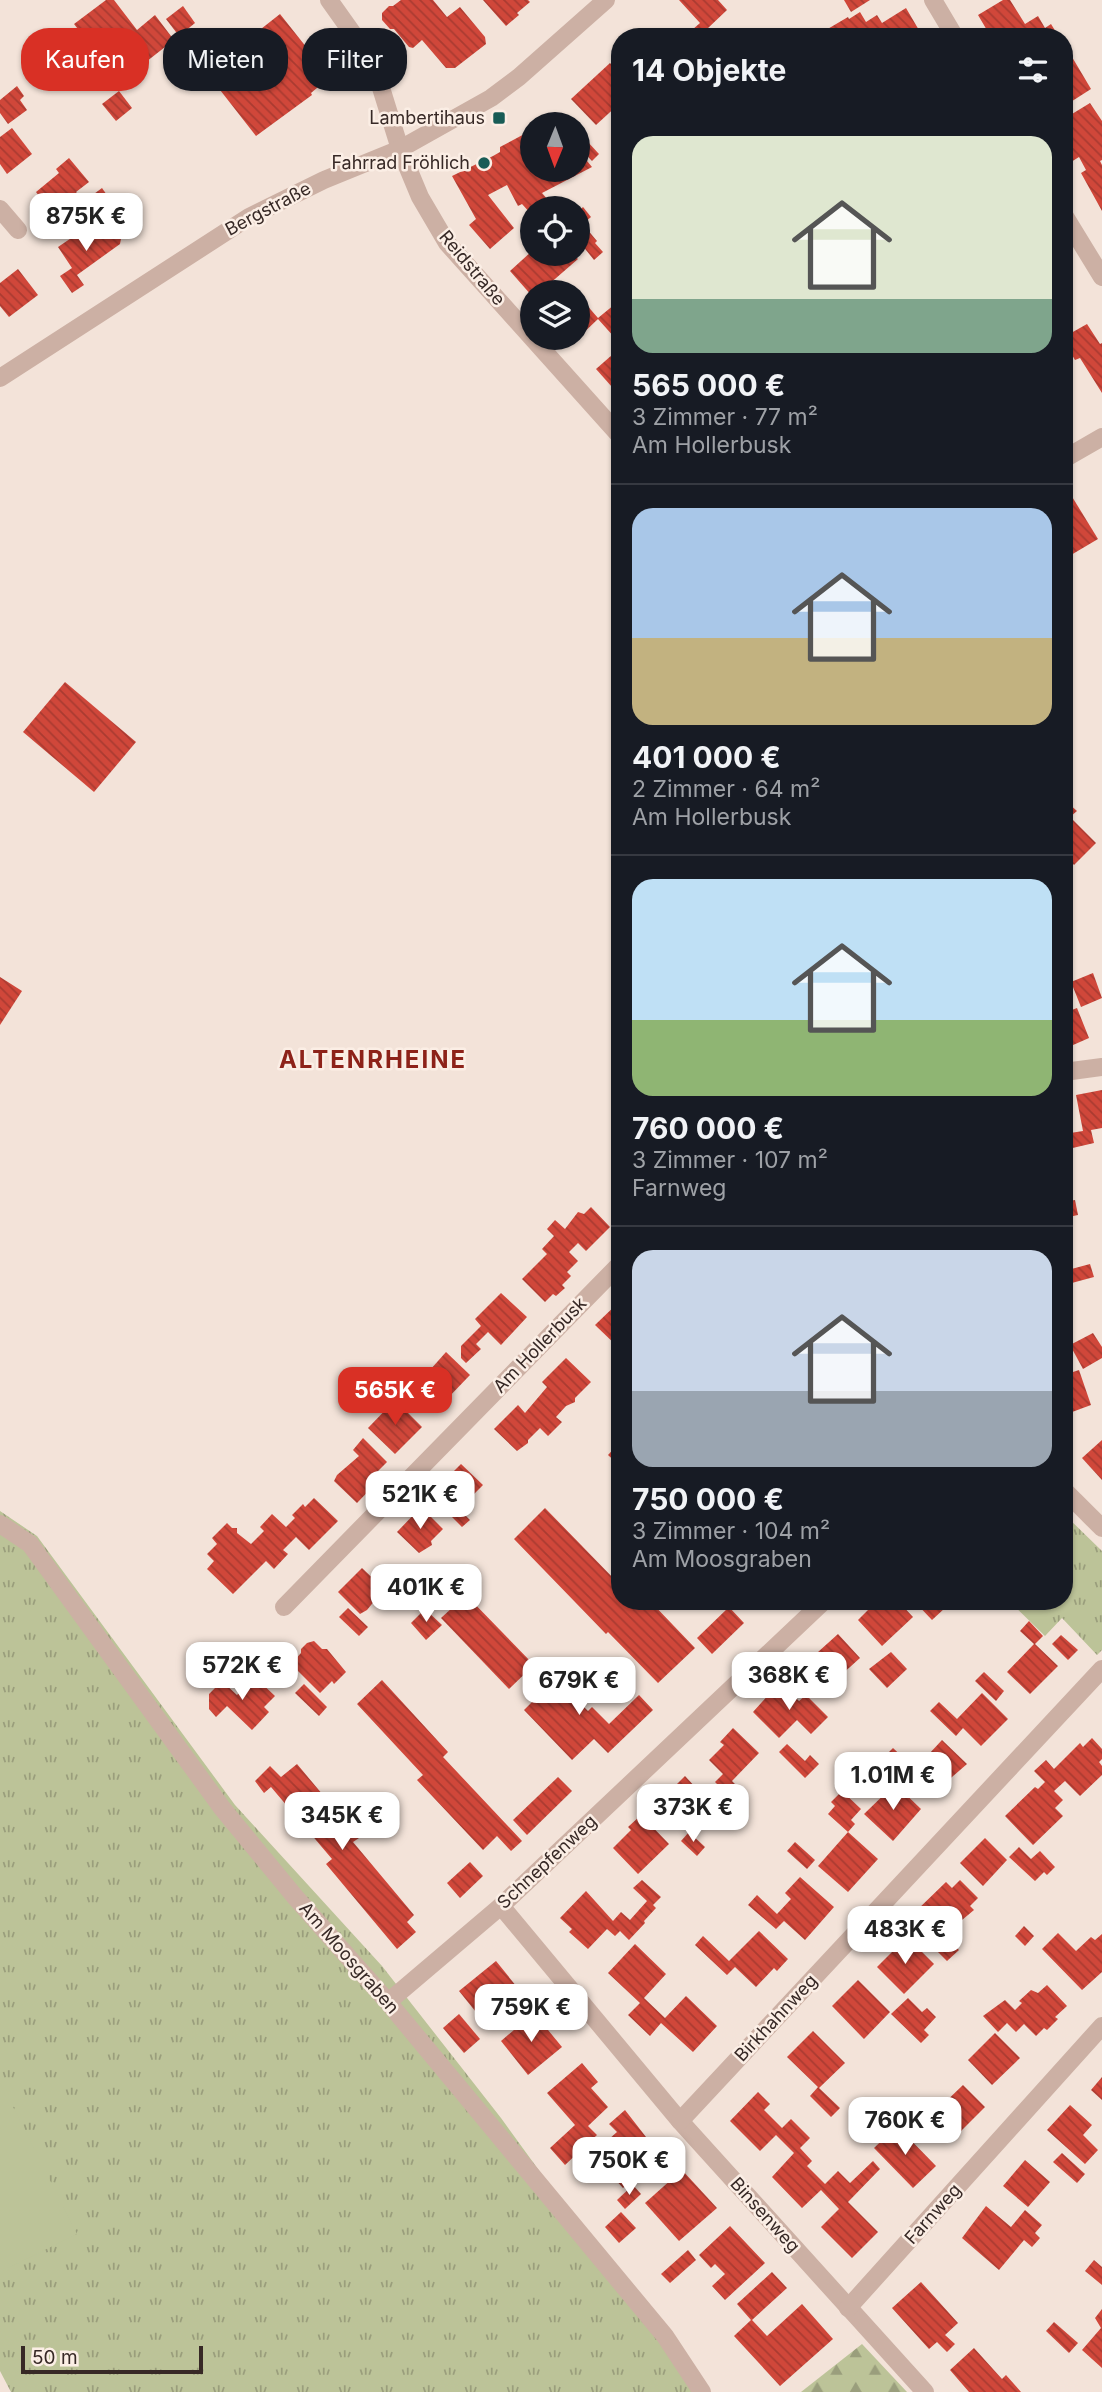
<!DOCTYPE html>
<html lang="de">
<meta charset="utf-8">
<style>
body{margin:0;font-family:Inter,sans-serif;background:#20242c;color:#f1f3f6;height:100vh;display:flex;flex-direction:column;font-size:26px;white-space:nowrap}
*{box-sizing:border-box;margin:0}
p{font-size:23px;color:#9ea1a6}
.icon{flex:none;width:38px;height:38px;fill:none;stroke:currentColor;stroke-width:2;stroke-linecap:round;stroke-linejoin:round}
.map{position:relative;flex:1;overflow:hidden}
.sheet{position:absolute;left:611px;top:28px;width:462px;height:1582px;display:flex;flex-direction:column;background:#171b24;border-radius:28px;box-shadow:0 2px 5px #0004}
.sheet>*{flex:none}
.banner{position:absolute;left:21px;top:28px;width:485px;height:63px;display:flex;gap:14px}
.needle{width:46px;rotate:181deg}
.fabs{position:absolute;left:520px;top:112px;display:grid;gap:14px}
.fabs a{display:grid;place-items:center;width:70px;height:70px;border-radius:50%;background:#171b24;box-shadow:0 2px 5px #0004;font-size:35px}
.scale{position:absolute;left:21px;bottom:18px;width:182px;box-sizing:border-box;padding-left:7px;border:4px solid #372926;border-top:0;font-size:19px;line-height:24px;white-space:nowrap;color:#372926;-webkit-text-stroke:5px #fbeee5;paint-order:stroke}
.price{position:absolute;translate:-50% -60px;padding:0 16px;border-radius:14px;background:#fff;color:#222;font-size:23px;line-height:46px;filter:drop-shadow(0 2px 4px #0008)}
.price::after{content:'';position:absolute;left:50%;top:42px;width:21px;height:16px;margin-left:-10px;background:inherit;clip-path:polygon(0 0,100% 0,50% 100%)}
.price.active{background:#d93025;color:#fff}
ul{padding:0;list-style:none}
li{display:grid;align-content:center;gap:14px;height:371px;padding:0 21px}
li+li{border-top:2px solid #363941}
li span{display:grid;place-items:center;height:217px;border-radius:21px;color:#555}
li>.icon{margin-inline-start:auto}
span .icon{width:126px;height:126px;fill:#fffc;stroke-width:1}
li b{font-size:30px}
h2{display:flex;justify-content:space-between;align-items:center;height:84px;padding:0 21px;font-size:30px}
.chip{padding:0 24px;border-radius:28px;background:#171b24;box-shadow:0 2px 5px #0004;font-size:24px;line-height:63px}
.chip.active{background:#d93025;color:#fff}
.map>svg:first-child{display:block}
.grass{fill:url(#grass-tufts)}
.forest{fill:url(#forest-firs)}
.pitch{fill:#bcc398}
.building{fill:url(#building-back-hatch)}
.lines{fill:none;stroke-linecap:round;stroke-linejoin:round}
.street{stroke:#ccb0a4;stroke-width:18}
.poi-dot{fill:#185c56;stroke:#fbeee5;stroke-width:2.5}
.labels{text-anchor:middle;stroke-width:5;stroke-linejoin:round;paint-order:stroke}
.poi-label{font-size:18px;fill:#372926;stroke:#fbeee5;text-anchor:end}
.street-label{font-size:18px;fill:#372926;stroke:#fbeee5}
.district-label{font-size:24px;font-weight:bold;letter-spacing:2px;fill:#8d2219;stroke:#fbeee5}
</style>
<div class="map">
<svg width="1102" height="2392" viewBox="0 0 1102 2392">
<defs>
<pattern id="grass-tufts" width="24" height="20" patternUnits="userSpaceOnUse" patternTransform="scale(1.75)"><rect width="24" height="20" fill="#bcc398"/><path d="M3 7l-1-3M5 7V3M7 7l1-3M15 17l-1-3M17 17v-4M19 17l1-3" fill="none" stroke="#9a9e7c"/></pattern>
<pattern id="forest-firs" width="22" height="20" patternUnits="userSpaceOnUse" patternTransform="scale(1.75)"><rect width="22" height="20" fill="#bcc398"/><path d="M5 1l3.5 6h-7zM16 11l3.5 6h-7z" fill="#9a9e7c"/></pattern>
<pattern id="building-back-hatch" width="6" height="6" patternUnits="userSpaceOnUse" patternTransform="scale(1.75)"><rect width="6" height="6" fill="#d0473a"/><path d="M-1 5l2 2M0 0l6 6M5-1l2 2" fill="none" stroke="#aa3b31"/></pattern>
</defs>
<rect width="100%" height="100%" fill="#f3e3d9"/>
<g class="grass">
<path d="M0 1511 37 1536 235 1805 382 1966 501 2118 700 2392H11L0 2371Z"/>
<path d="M1064 1514 1102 1551V1650L1097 1655 1062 1618 1045 1636 1009 1601H1064Z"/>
</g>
<path class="forest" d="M862 2344 907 2392H801Z"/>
<path class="pitch" d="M0 2081 77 2234 0 2272Z"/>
<g class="building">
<path d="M106 0H114L137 30 155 15 174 40 119 83 74 24Z"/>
<path d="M401 0H433L447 17 460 7 485 37 486 44 455 68H446L422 40 413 48 409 47 394 29H390L382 20V13L389 6H393Z"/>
<path d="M483 0H528L530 2 517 13 519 15 506 26Z"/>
<path d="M679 0H718L727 10 707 29 714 37H697L692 30 700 23Z"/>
<path d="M844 0H870L851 12Z"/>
<path d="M1003 0H1010L1025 24 1038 16 1045 28 1051 24 1059 37H1012L1010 34 1005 37H991L978 15Z"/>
<path d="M183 6 195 23 179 36 166 19Z"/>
<path d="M906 8 923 37H855L852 31 843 37H814L848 17 849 19 860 12 866 22 877 15 882 23Z"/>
<path d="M280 14 330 77 311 93 312 95 256 136 206 72Z"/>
<path d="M1072 57 1091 89 1066 105 1064 101V61Z"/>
<path d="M610 63 620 74V103L596 125 571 99Z"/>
<path d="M17 86 24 96 20 100 27 110 8 124 0 113V100Z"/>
<path d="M119 91 132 108 116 121 102 104Z"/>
<path d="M1090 103 1102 121V160L1100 161 1102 165V211L1081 173 1086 170 1079 157 1071 162 1064 151V106L1066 105 1072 114Z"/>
<path d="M12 128 32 154 7 174 0 164V137Z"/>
<path d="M530 131 532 135V170H578V150L592 167 542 193 555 208H532V215L522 204 518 206 507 185 488 195 514 228 490 249 469 225 476 219 452 176 493 156 500 152V147Z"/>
<path d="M586 140 599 154 592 161 579 147Z"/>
<path d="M69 158 89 182 76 192 81 198 56 218 36 192 59 173 56 169Z"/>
<path d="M102 188 116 208 97 221 83 202Z"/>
<path d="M583 207 591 217 578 228V212Z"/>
<path d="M89 226 96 236 109 227 113 228 121 239 120 244 77 275 84 285 72 293 60 276 72 268 58 247Z"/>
<path d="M586 228 597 241 595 243 603 252 594 260 578 240V235Z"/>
<path d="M532 251V254H539L546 263 556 254H573L578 259 540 292H532V296L510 271Z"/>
<path d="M18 269 38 295 9 317 0 306V283Z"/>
<path d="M578 295 598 318 620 300V334L615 338 598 319 578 338Z"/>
<path d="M1087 324 1100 344 1102 343V393L1080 358 1075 360 1068 348 1064 350V337Z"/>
<path d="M620 348V396L596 369Z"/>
<path d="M1071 495 1098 539 1071 555 1064 544V499Z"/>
<path d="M65 682 136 742 94 792 23 732Z"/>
<path d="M1068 803 1077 811 1070 817 1096 843 1074 865 1064 854V808Z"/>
<path d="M1093 973 1102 998 1081 1007 1071 982Z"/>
<path d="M0 977 22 991 0 1025Z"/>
<path d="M1077 1008 1089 1038 1064 1049V1013Z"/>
<path d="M1102 1090V1128L1091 1130 1094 1143 1064 1150V1134L1083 1131 1076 1095Z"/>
<path d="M1075 1200 1078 1215 1064 1218V1202Z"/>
<path d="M591 1207 610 1227 586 1251 578 1243 569 1252 578 1261 567 1272 571 1276 562 1285 565 1288 556 1296 553 1294 545 1302 522 1279 547 1254 542 1249 554 1236 547 1229 555 1220 565 1229 578 1212 584 1214Z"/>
<path d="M1090 1264 1094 1277 1068 1284 1064 1271Z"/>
<path d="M501 1293 527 1317 501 1345 488 1332 476 1344 481 1349 466 1363 461 1358V1346L481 1326 475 1319Z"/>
<path d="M620 1301V1345L618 1347 595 1325Z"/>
<path d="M1093 1333 1102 1347V1358L1083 1369 1070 1345Z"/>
<path d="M446 1352 470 1375 445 1401 422 1379Z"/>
<path d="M566 1358 591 1382 575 1398V1402L566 1406 556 1417 562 1422 548 1436 540 1428 528 1440V1443L517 1451 494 1429 518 1405 525 1413 547 1387 542 1382Z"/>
<path d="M1079 1370 1091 1405 1064 1415V1375Z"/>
<path d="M395 1400 422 1427 395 1454 368 1428Z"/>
<path d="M363 1438 387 1462 377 1472 382 1477 357 1503 334 1481 337 1475 359 1456 353 1450Z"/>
<path d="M1102 1440V1480L1082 1458Z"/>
<path d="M620 1442V1466L608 1455Z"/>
<path d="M461 1464 483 1485 471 1497V1501L466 1506 459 1509 470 1520 462 1527 441 1506 449 1499 437 1488Z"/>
<path d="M314 1498 338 1521 309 1550 296 1537 283 1550 288 1554 274 1569 266 1561 233 1594 207 1569 214 1561 207 1554 217 1544 212 1538 227 1523 232 1528H237V1533L251 1544 264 1531 260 1527 272 1514 286 1527 295 1518 292 1515 303 1504 305 1507Z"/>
<path d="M421 1507 443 1529 431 1541 432 1545 419 1553 397 1532Z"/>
<path d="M545 1508 620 1585V1601H635L637 1604 640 1601H650L695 1648 658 1683 608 1632 606 1634 514 1539Z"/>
<path d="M362 1568 384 1589 367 1610 360 1614 338 1592Z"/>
<path d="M466 1595 534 1665 509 1689 441 1618Z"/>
<path d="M874 1601H898L913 1617 882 1646 858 1620 875 1603Z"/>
<path d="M914 1601H939L945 1608 932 1620Z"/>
<path d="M729 1607 744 1623 712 1654 697 1638Z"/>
<path d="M348 1608 368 1627 359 1636 339 1617Z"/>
<path d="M425 1609 442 1625 426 1640 411 1623Z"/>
<path d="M1029 1621 1043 1636 1035 1644 1058 1666 1030 1694 1007 1672 1034 1644 1020 1631Z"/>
<path d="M838 1634 860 1658 840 1676 845 1681 833 1692 817 1676 799 1695 784 1679 804 1659 806 1661 818 1652Z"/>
<path d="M1061 1635 1078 1650 1068 1660 1052 1644Z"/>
<path d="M314 1641 322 1649H327L346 1672 334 1684 332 1681 320 1693 291 1664 301 1653V1649L307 1643Z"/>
<path d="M891 1652 907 1669 887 1688 869 1669Z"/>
<path d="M546 1668 556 1679 560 1675 577 1693 573 1696 588 1711 592 1707 609 1724 639 1695 653 1710 608 1753 594 1739 572 1760 524 1710 539 1695 529 1685Z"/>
<path d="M984 1672 1004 1691 996 1701 975 1681Z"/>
<path d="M255 1677 275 1696 264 1707 269 1712 252 1730 227 1706 216 1717 209 1709V1694L222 1681 237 1695Z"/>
<path d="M382 1680 448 1752 443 1757 522 1841 511 1851 497 1836 483 1850 417 1780 423 1775 357 1704Z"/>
<path d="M780 1682 799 1701 806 1695 828 1717 811 1734 797 1720 779 1738 753 1712Z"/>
<path d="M304 1684 327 1707 319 1716 295 1693Z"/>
<path d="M982 1693 1008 1719 981 1746 963 1728 956 1736 930 1711 939 1702 957 1719Z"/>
<path d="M733 1728 759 1753 732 1781 741 1790 732 1799 715 1782 723 1774 709 1760 724 1745 720 1742Z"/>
<path d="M1092 1738 1102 1749V1759L1099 1762 1102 1766V1775L1080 1796 1065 1781 1054 1791 1063 1800 1055 1808 1063 1816 1033 1845 1005 1816 1035 1787 1038 1789 1045 1782 1034 1771 1046 1760 1054 1769 1080 1743 1083 1747Z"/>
<path d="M942 1740 967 1764 937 1790 915 1769Z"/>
<path d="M787 1744 805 1761 810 1755 819 1764 805 1778 779 1752Z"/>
<path d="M893 1748 912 1766 903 1775 884 1757Z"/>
<path d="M297 1764 359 1838 353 1842 414 1915 407 1922 416 1932 397 1949 326 1864 332 1859 271 1787 264 1793 255 1781 270 1766 281 1777Z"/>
<path d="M685 1776 709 1802 684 1828 658 1803Z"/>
<path d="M558 1777 572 1791 527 1835 513 1820Z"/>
<path d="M895 1784 921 1809 893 1841 864 1814Z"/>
<path d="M842 1791 861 1809 851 1820 855 1824 848 1832 828 1814 835 1806 831 1802Z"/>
<path d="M641 1815 669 1844 638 1874 613 1848 631 1830 628 1827Z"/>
<path d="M689 1832 705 1847 697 1856 681 1841Z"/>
<path d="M848 1832 878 1859 848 1892 818 1866Z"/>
<path d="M985 1838 1007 1860 983 1886 960 1863Z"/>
<path d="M795 1842 815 1860 807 1869 787 1851Z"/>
<path d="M1019 1847 1031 1859 1040 1851 1055 1867 1047 1875 1044 1872 1035 1881 1009 1857Z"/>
<path d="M470 1862 483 1876 460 1898 447 1883Z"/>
<path d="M800 1877 834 1907 805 1940 784 1921 776 1929 748 1905 757 1895 777 1914 791 1899 785 1893Z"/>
<path d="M642 1880 661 1897 653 1905 656 1908 644 1921 645 1923 629 1940 620 1931 615 1936 607 1929 588 1949 569 1932 572 1929 560 1918 586 1891 613 1921 621 1912 630 1920 647 1901 633 1888Z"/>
<path d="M960 1880 978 1898 970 1906 974 1910 944 1935 959 1950 947 1961 932 1946 940 1938 915 1912 946 1882 952 1888Z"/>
<path d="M1024 1926 1034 1936 1025 1946 1015 1936Z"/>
<path d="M759 1931 788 1959 777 1971 774 1968 756 1987 735 1967 727 1975 695 1945 703 1936 729 1961Z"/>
<path d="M1058 1933 1076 1951 1091 1937 1095 1940 1102 1934V1972L1082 1990 1042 1949Z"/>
<path d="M907 1937 934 1964 904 1994 877 1967Z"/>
<path d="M635 1944 666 1974 644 1998 665 2018 686 1996 717 2026 693 2052 661 2023 650 2036 628 2015 640 2003 608 1973Z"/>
<path d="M496 1961 521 1992 484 2022 459 1991Z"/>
<path d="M858 1980 890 2012 864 2039 832 2006Z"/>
<path d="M1047 1985 1067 2006 1055 2017 1058 2019 1047 2030 1044 2028 1036 2036 1024 2024 1016 2032 1007 2023 998 2032 983 2016 1005 2000 1015 2010 1022 2003 1019 2001 1031 1990 1038 1993Z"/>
<path d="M908 1998 922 2012 927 2008 936 2017 924 2030 929 2035 921 2043 891 2014Z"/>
<path d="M534 2013 562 2047 528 2075 501 2041Z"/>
<path d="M459 2014 480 2039 464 2053 443 2028Z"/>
<path d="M813 2031 845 2063 819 2088 840 2108 831 2117 810 2096 818 2087 787 2057Z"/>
<path d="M995 2033 1020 2058 992 2085 968 2060Z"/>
<path d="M582 2063 598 2082 591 2088 608 2107 588 2126 597 2135 565 2165 550 2148 575 2125 547 2093Z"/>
<path d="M1102 2077V2100L1091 2090Z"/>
<path d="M963 2085 985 2107 960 2132 938 2109Z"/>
<path d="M758 2092 770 2104 764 2110 782 2128 791 2119 810 2138 800 2148 812 2161 807 2166 825 2184 838 2171 850 2183 873 2161 880 2169 848 2202 878 2232 852 2258 821 2227 839 2209 821 2190 802 2208 772 2177 794 2153 776 2135 760 2151 730 2121Z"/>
<path d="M1070 2105 1092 2125 1083 2135 1098 2150 1085 2164 1047 2130Z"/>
<path d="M911 2109 931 2129 922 2138 902 2118Z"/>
<path d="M625 2110 646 2137 642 2141 657 2157 623 2188 613 2177 621 2170 600 2147 617 2132 609 2124Z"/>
<path d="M897 2126 936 2166 913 2188 874 2148Z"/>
<path d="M1062 2153 1085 2174 1077 2183 1053 2162Z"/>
<path d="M1025 2160 1050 2182 1028 2207 1003 2186Z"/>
<path d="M682 2170 717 2208 679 2241 645 2203Z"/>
<path d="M633 2185 641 2194 625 2209 617 2200Z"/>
<path d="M986 2206 1011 2227 1025 2210 1042 2225 1035 2233 1040 2238 1032 2247 1024 2240 999 2270 962 2238Z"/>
<path d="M621 2212 636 2228 619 2243 605 2227Z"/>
<path d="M730 2226 765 2263 725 2300 712 2286 725 2274 715 2264 711 2268 699 2255Z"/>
<path d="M688 2250 696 2260 670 2283 661 2274Z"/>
<path d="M1094 2260 1102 2267V2285L1085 2271Z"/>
<path d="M772 2272 787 2288 752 2320 767 2336 802 2304 833 2339 780 2386 734 2336 751 2320 737 2304Z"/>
<path d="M921 2282 958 2323 945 2335 955 2344 947 2352 937 2342 929 2349 892 2308Z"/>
<path d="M1102 2309V2368L1082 2350 1101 2328 1095 2318Z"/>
<path d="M1054 2322 1078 2343 1069 2353 1046 2331Z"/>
<path d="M974 2348 1002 2379 1006 2375 1021 2392H969L950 2370Z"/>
</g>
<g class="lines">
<g class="street">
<path d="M329 0 373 62 400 149 420 197 447 243 620 436"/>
<path d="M933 0 955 37"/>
<path d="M0 209 18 230"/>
<path d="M1064 215 1102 277"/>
<path d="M0 378 249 217 324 180 400 149 491 98 519 77 606 0"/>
<path d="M1064 459 1102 437"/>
<path d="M1064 1072 1102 1067"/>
<path d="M1064 1490 1102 1528"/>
<path d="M0 1524 30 1544 222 1808 296 1898 388 2002 665 2336 702 2392"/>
<path d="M284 1607 620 1264"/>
<path d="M501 1906 680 2121 925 2392"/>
<path d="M388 2002 501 1906 824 1601"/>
<path d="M680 2121 1102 1669"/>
<path d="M848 2308 1102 2026"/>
</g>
</g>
<g class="poi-dot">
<rect x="492" y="111" width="14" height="14" rx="3.5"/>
<circle cx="484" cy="163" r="7"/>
</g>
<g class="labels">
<g class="poi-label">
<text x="485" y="124">Lambertihaus</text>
<text x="470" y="169">Fahrrad Fröhlich</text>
</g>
<g class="street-label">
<text transform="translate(268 209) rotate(-28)" y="6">Bergstraße</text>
<text transform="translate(472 268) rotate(50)" y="6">Reidstraße</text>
<text transform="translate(540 1345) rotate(-46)" y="6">Am Hollerbusk</text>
<text transform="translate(547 1862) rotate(-43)" y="6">Schnepfenweg</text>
<text transform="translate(349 1958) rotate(49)" y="6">Am Moosgraben</text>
<text transform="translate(776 2018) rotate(-47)" y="6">Birkhahnweg</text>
<text transform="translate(933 2214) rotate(-48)" y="6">Farnweg</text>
<text transform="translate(765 2215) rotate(48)" y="6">Binsenweg</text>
</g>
<g class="district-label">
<text x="373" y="1068">ALTENRHEINE</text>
</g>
</g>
</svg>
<div class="fabs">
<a><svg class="needle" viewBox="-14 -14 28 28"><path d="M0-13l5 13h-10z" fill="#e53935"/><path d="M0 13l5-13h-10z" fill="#9ea1a6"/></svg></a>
<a><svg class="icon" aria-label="locate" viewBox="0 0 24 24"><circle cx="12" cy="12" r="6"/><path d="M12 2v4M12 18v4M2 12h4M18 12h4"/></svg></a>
<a><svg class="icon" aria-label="layers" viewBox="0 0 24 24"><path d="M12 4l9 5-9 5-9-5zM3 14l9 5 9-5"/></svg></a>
</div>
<div class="scale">50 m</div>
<b class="price" style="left:86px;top:253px">875K €</b>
<b class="price active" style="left:395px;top:1427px">565K €</b>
<b class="price" style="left:420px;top:1531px">521K €</b>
<b class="price" style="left:426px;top:1624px">401K €</b>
<b class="price" style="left:242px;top:1702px">572K €</b>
<b class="price" style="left:789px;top:1712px">368K €</b>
<b class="price" style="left:579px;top:1717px">679K €</b>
<b class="price" style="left:893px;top:1812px">1.01M €</b>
<b class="price" style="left:693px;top:1844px">373K €</b>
<b class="price" style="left:342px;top:1852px">345K €</b>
<b class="price" style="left:905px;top:1966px">483K €</b>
<b class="price" style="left:531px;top:2044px">759K €</b>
<b class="price" style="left:905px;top:2157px">760K €</b>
<b class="price" style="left:629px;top:2197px">750K €</b>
<div class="banner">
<a class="chip active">Kaufen</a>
<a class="chip">Mieten</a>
<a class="chip">Filter</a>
</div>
<section class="sheet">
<h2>14 Objekte<svg class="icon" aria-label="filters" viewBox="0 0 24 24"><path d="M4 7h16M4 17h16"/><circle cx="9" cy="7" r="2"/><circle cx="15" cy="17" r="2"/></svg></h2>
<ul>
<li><span style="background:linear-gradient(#dfe7d0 75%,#7fa58c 0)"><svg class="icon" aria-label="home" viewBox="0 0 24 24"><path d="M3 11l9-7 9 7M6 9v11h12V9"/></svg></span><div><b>565 000 €</b><p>3 Zimmer · 77 m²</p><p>Am Hollerbusk</p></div></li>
<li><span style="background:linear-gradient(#a9c7e8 60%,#c2b280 0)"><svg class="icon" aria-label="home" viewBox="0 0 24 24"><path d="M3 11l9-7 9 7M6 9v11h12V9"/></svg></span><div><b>401 000 €</b><p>2 Zimmer · 64 m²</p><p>Am Hollerbusk</p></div></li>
<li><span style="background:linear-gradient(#bfe0f5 65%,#8fb573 0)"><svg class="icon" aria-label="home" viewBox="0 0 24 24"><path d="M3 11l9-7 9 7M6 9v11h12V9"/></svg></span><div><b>760 000 €</b><p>3 Zimmer · 107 m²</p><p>Farnweg</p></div></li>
<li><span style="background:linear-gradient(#c9d6e8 65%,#9aa5b1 0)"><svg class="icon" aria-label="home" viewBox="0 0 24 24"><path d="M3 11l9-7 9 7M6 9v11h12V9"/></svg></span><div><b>750 000 €</b><p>3 Zimmer · 104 m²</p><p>Am Moosgraben</p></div></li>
</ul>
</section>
</div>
